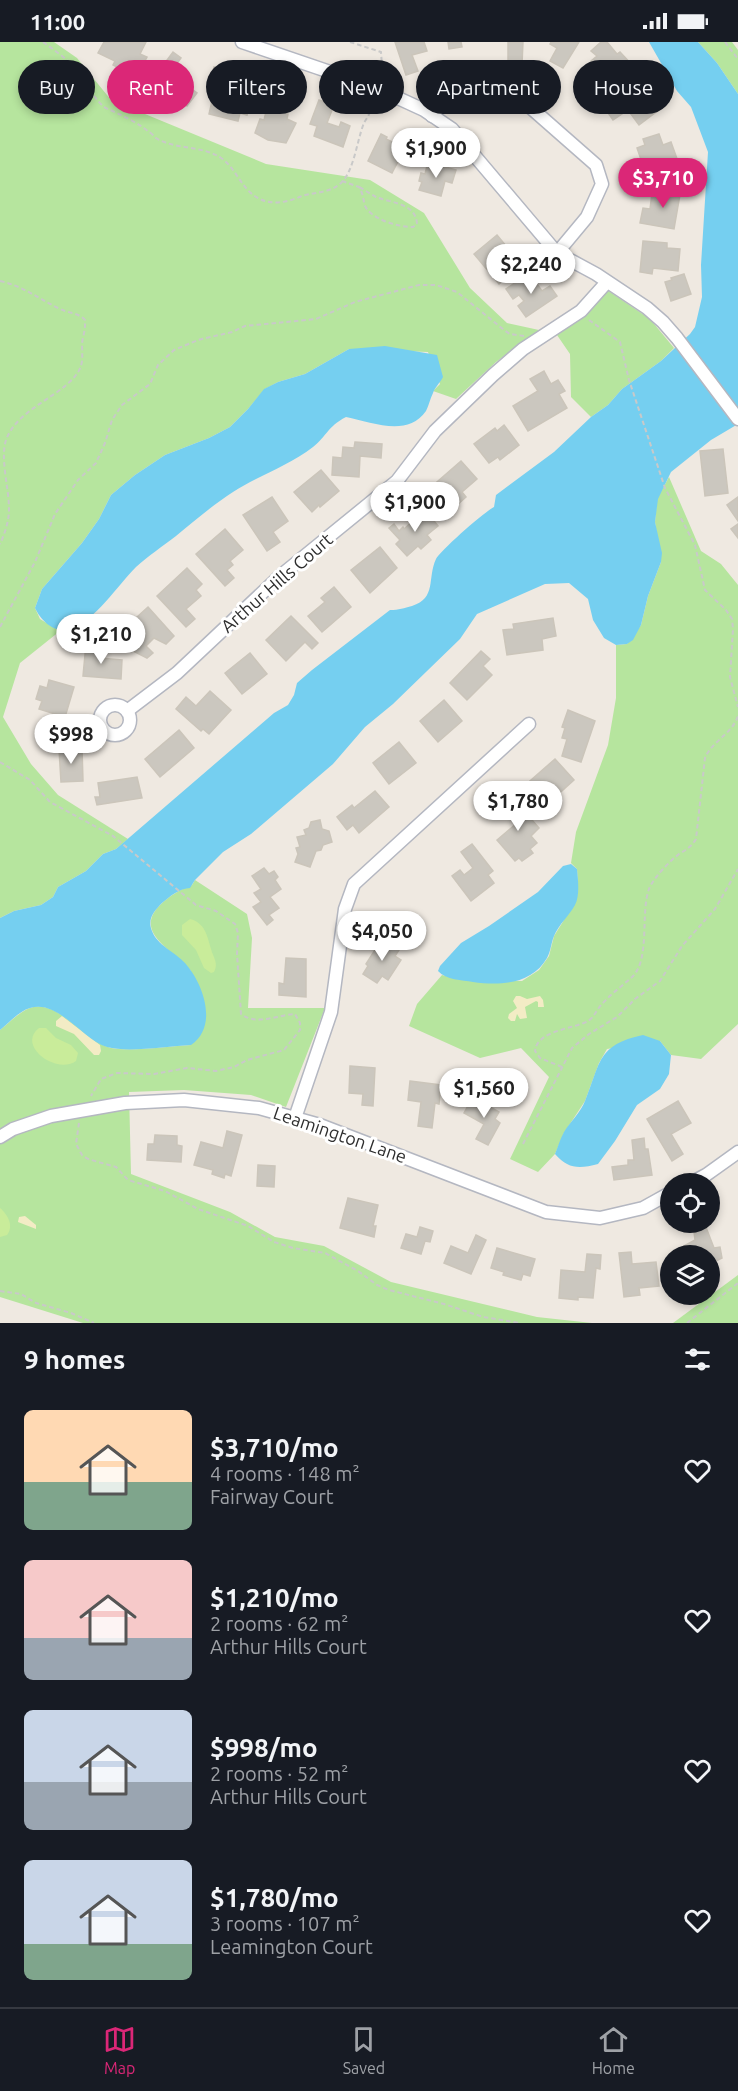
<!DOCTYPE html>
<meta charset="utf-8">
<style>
body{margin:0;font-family:Ubuntu,sans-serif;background:#242831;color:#f1f3f6;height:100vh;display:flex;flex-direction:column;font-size:22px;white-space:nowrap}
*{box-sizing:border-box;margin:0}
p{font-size:20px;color:#9ea1a6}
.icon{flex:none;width:33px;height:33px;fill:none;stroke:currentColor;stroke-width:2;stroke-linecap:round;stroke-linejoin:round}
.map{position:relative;height:1281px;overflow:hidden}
.panel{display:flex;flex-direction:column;background:#171b24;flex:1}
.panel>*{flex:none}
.top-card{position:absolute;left:18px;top:18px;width:702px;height:54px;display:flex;gap:12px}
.fabs{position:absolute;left:660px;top:1131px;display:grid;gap:12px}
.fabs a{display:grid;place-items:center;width:60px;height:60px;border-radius:50%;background:#171b24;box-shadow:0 3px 9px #0003;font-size:30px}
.price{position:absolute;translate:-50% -51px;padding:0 14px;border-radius:21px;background:#fff;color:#222;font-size:20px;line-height:39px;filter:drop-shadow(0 2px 3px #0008)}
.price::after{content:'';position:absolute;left:50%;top:36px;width:18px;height:14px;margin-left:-9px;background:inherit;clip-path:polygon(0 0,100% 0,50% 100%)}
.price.active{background:#db2777;color:#fff}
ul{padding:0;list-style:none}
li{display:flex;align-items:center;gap:18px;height:150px;padding:0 24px}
li span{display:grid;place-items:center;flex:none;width:168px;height:120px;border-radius:9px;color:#555}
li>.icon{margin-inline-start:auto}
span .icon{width:72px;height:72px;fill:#fffc;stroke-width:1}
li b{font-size:26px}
h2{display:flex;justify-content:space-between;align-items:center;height:72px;padding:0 24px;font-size:26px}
.chip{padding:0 21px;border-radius:27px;background:#171b24;box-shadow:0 3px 9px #0003;font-size:21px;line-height:54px}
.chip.active{background:#db2777;color:#fff}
.status{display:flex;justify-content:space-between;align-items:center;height:42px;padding:0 30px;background:#171b24;direction:ltr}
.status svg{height:16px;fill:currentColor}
.tabs{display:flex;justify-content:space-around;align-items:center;height:84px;border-top:2px solid #363941;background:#171b24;font-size:16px;color:#9ea1a6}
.tabs a{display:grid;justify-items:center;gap:3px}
.tabs .active{color:#db2777}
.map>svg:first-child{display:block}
.green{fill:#b6e59e}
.sand{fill:#f3ecc5}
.pitch{fill:#c9ec9a}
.water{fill:#75cff0}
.building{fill:#cbc7bf;stroke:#cbc5ba;stroke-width:1.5}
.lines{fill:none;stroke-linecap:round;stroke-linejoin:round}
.minor-casing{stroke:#b4b7c1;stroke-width:15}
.path{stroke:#c9c9c9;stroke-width:2;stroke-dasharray:4.5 3;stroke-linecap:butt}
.minor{stroke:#fff;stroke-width:12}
.labels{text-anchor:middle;stroke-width:6;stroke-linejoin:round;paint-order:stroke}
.street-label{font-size:18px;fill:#2e2e2e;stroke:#fff}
</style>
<div class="status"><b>11:00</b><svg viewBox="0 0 49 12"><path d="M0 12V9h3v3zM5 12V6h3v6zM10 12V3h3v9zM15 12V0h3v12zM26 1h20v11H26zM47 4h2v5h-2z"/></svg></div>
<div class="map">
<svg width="738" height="1281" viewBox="0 0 738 1281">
<rect width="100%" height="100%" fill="#efe9e1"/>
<g class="green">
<path d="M0 0H54L77 16 111 58 266 122 370 138 424 171 470 246 507 281 539 288 496 320 456 357 433 349 440 342 428 310 349 307 305 332 278 340 265 347 248 367 230 385 209 396 165 413 135 433 111 453 99 477 82 501 42 547 35 566 40 577 60 589 20 621 3 675 31 722 58 753 128 797 116 807 103 812 86 829 58 845 53 855 41 863 14 869 0 876Z"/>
<path d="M698 0H732L738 8V52L717 21Z"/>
<path d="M607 248 650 277 674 306 661 319 622 347 608 363 591 375 571 355 570 312 557 293 589 270Z"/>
<path d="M669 435 701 509 721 522 738 543V982L701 1017 671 1013 660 999 607 1007 599 1021 585 1059 564 1091 555 1112 538 1130 510 1117 549 1035 521 1006 480 1016 409 984 417 962 442 933 461 938 522 939 539 928 549 914 554 894 564 878 578 842 577 827 571 821 576 790 608 703 616 656V603L627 602 641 583 648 554 661 520 655 480 657 457Z"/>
<path d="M195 838 247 872 252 896 248 966H325L286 1065 251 1053 184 1048 129 1050 131 1132 230 1170 275 1195 324 1204 391 1240 537 1275 592 1281H83L0 1255V988C9 981 19 970 30 966 58 956 85 1000 111 1006 130 1010 170 1004 191 1003V929C175 909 132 891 160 863 169 854 181 847 192 843Z"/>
<path d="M738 1233V1281H673Z"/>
</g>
<g class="sand">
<path d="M516 954H520L527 957 540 954 543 958 544 965H538V960L536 959 525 965 527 976 520 977 517 972 515 979H511L508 976 509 972 517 966 513 959Z"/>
<path d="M62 974 100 1003 101 1009 99 1013H94L74 992 56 984V979Z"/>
<path d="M25 1174 36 1183V1187L18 1180 19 1175Z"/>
</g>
<g class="pitch">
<path d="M190 877C205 881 207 893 211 907 213 915 219 921 214 930L211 931 204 926 196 908 182 893V883Z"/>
<path d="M39 986H46L56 996 71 1003 78 1011 76 1019C57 1033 16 1004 39 986Z"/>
<path d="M0 1166C8 1173 14 1184 7 1193L0 1195Z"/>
</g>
<g class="water">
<path d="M649 0H698L717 21 738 52V382L711 398 671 430 658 457 655 480 662 511 661 520 648 554 641 583 633 598 627 602 616 603 604 596 593 578 588 557 569 541 545 542 477 572 460 597 393 662 365 685 333 722 251 792 223 810 195 838 190 846C180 846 169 855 162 861 154 869 147 877 152 889 157 903 175 910 185 921 203 941 219 984 191 1003 168 1004 128 1011 107 1005 83 998 58 957 30 966 19 969 9 981 0 988V876L14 869 41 863 53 855 58 845 86 829 103 812 116 807 274 671 288 663 294 653 297 641 312 628 390 568C399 568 404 566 412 564 437 556 427 536 436 517 440 509 484 470 494 465L496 453 554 410 591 375 608 363 622 347 661 319 690 292 695 285 702 255 701 223 708 110 691 65 677 49Z"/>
<path d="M385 304 437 313 443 335C440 341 435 345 433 351 430 357 429 363 426 369 407 396 372 380 346 375 327 385 327 394 313 405 289 424 259 433 233 450 213 463 194 479 176 494 163 504 148 514 136 525 117 544 96 578 70 587 55 592 41 579 35 566L42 547 82 501 99 477 111 453 135 433 165 413 209 396 230 385 248 367 264 347 278 340 305 332 349 307Z"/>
<path d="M571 822 577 827C578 838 580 853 575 863 569 874 559 882 554 894 551 901 551 909 547 916 532 942 501 944 473 940 462 938 446 938 438 929L440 924 461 901 489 884 538 850 563 824Z"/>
<path d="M643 993 660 999 671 1013 669 1032 660 1047 637 1063 615 1099 598 1122C579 1127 568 1127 555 1112 558 1105 560 1097 564 1090 570 1080 581 1070 585 1059 601 1020 597 1003 643 993Z"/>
</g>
<g class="building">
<path d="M104 0H146L140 12 147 15 140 28 130 23 126 30 113 23 115 19 98 11Z"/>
<path d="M395 0H424L427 9 412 13 418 29 406 33Z"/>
<path d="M448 0H461L462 5 449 7Z"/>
<path d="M508 0H523L522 22 508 21Z"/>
<path d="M551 0H579L563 26 550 19 557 6 550 2Z"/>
<path d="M601 0H607L617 12 620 10 633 24 601 52 594 44 605 34 591 19 597 14 591 9Z"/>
<path d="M173 10 181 16 170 31 197 51 187 64 183 61 178 68 147 45Z"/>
<path d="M214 25 230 29 226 46 241 50 239 56 246 57 244 64 249 65 247 73 240 71 238 79 209 72 216 42 210 41Z"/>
<path d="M641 42 660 67 639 83 628 68 613 78 606 68Z"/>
<path d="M271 49 281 52 275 69 288 72 287 77 296 81 286 101 268 98 255 91 260 77 264 78Z"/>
<path d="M319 58 334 63 327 81 339 85 341 80 350 84 343 105 314 94 317 84 310 82Z"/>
<path d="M381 92 387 95 386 97 405 106 392 131 368 119Z"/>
<path d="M659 92 663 103 671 100 681 128 659 135 655 125 645 129 637 106 645 103 643 97Z"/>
<path d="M428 120 456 128 452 141 445 139 441 154 419 148 422 140 419 139 421 131 425 132Z"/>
<path d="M661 144 681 147 674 187 640 181 643 166 650 167 652 151 660 152Z"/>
<path d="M497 193 522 223 499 242 474 212Z"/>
<path d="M643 199 667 201V206L680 207 678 229 653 226 652 232 640 230Z"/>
<path d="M529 231 542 249 550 244 557 254 526 275 518 264 524 259 519 253 513 257 506 247Z"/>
<path d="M684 232 691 252 671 259 665 240 672 238 671 236Z"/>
<path d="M544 329 551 342 558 338 565 349 559 352 567 366 528 389 513 364 538 349 530 337Z"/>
<path d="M504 383 519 403 500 418 498 415 489 421 474 402 495 386 497 389Z"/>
<path d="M355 400 382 402 381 416 360 414 359 435 332 433 333 415 342 416 343 405 354 406Z"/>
<path d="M723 407 728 451 705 454 700 409Z"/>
<path d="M461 419 477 437 462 450 466 455 446 473 436 461 440 457 430 446Z"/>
<path d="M321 428 339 449 320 465 319 463 312 470 294 450Z"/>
<path d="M272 455 288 479 273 490 280 500 267 509 243 473Z"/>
<path d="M738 455V479L727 463Z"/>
<path d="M425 468 438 484 427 493 431 498 421 507 418 504 407 514 396 502 400 498 389 486 394 482 399 489 403 485 404 487Z"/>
<path d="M738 482V496L731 487Z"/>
<path d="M225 487 243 508 230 519 233 523 227 528 234 536 225 544 196 512Z"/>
<path d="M380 505 397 526 370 551 351 528Z"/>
<path d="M187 526 202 542 196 548 201 554 186 567 195 577 186 585 157 554Z"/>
<path d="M334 545 351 565 322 590 308 574 325 560 321 556Z"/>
<path d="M148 565 174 594 166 602 154 596 146 604 153 611 147 616 127 606 116 594Z"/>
<path d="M291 574 318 601 312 607 305 600 286 619 266 598Z"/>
<path d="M553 576 556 594 542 597 543 608 507 613 503 588 514 587 513 582Z"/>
<path d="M86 602 100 604 99 616 122 618 121 637 83 634Z"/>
<path d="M481 609 490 617 483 624 492 633 467 658 450 641Z"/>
<path d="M250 611 267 632 242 652 225 631Z"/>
<path d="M49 638 74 645 65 675 39 667 42 659 36 657 40 644 47 646Z"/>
<path d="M210 649 231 668 209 692 203 687 201 689 176 667 186 655 196 664Z"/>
<path d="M444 658 462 679 438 700 420 679Z"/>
<path d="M568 668 595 679 581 720 562 714 567 697 562 696 565 686 562 685Z"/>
<path d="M179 688 194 706 160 735 145 717Z"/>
<path d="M399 700 416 721 389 742 373 721Z"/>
<path d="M82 706 83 739 61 740 59 707Z"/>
<path d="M555 717 574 738 552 758 554 760 544 769 523 745Z"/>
<path d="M137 735 142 756 97 763 95 755H100L98 741Z"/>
<path d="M375 749 389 765 359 791 353 783 347 788 337 775 352 763 354 766Z"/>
<path d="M511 754 539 786 531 794 537 801 530 807 533 811 522 819 519 816 515 819 497 798 517 781 501 763Z"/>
<path d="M320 778 322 787 329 789 332 800 323 803 321 808 316 809 310 825 295 820 298 812 296 806 300 805 297 795 306 793 304 788 309 786 311 780Z"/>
<path d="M472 802 493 829 488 833 494 841 471 859 452 834 460 828 464 833 473 826 461 810Z"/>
<path d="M264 826 269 832 274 829 278 835 275 838 281 847 270 855 279 866 269 873 273 878 267 883 253 865 261 860 254 851 261 847 252 834Z"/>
<path d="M382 897 399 908 395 914 401 918 388 938 382 934 377 941 363 932 368 924 366 922Z"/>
<path d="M286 916 306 917V955L279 953V941L284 942Z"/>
<path d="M350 1024 375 1026 373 1064 362 1063 363 1052 349 1051Z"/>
<path d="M410 1039 441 1043 439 1062 435 1061 432 1086 418 1084 421 1060 408 1058Z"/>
<path d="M473 1055 499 1070 495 1077 500 1081 488 1103 476 1097 484 1082 464 1071Z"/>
<path d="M678 1059 691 1081 671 1092 683 1112 672 1119 647 1077Z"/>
<path d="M227 1089 242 1093 231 1134 225 1132 224 1136 212 1132 213 1128 194 1123 201 1100 223 1106Z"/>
<path d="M155 1093 177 1094V1103L182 1104 181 1120 147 1118 148 1102H154Z"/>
<path d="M644 1096 645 1107H648L652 1133 614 1138 612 1125 628 1123V1118H634L632 1098Z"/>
<path d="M258 1123 275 1124 274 1145 257 1144Z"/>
<path d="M348 1156 378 1163 373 1184H376L374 1195 340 1186Z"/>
<path d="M695 1180H704L714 1206 720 1205 722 1216 710 1222V1214H676L675 1209 695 1198 693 1182Z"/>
<path d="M420 1185 433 1189 430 1200 425 1199 421 1212 401 1206 406 1192 417 1195Z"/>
<path d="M476 1193 486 1198 471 1232 444 1221 451 1204 468 1211Z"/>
<path d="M497 1206 535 1217 530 1234 523 1232 521 1238 503 1233 504 1230 491 1226Z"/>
<path d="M631 1210 632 1222 656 1220 659 1244 639 1246 640 1253 624 1255 619 1211Z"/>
<path d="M587 1212 601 1213 600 1227 596 1226 593 1256 578 1255V1258L559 1256 561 1228 585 1230Z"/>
</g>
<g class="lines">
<defs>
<g id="minor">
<path d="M242 0 374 45 424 68 452 87 557 211 596 232 647 266 663 280 677 296 738 377"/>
<path d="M432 74 449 54 486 48 522 58 596 123 602 142 587 175 557 211"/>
<circle cx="115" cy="678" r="15"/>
<path d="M127 669 177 631 279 535 397 439 435 389 493 333 523 307 581 269 607 240"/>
<path d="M295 1076 331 970 345 867 354 842 529 682"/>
<path d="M0 1095 13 1087 51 1074 125 1061 184 1058 259 1066 320 1083 546 1170 600 1176 643 1166 670 1151"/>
<path d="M689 1142 706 1133 738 1110"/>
</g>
</defs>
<use href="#minor" class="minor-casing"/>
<g class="path">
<path d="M43 0C54 8 66 16 75 26 86 37 95 63 110 68 120 72 140 82 149 90 152 91 154 95 156 96 175 108 202 103 221 116 237 127 241 147 258 156 272 164 288 160 302 154 315 150 330 151 341 141 354 129 357 98 364 81 366 77 369 74 370 69 371 65 370 61 370 56"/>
<path d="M350 0 381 10 382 24 379 34"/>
<path d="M725 0 738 17"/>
<path d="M342 139 359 145C363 151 363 157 365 164 372 178 399 185 413 185L417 182C416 161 391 161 376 155 370 152 365 148 359 145"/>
<path d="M0 239C23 244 39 257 60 267 68 271 79 271 85 278V283C85 289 83 295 82 301 82 309 83 317 81 324 71 352 18 364 6 398 0 417 9 446 9 467 9 479 5 491 0 502"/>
<path d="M589 278 620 300 629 338 665 446 695 503 705 548 726 568 732 577 733 587 730 635 738 665"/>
<path d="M0 585 35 520 55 472 78 438 96 421 105 401 112 378 122 363 150 342 158 323 174 308 198 298 232 290 245 284 316 277 355 260 419 243H436L457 250 504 288 510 292 524 294"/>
<path d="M0 720 30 738 50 760 113 794 196 863 216 869 235 882 238 891 237 912 241 972C257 984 277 973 295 972L300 981V988L284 1008 247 1018 234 1025 216 1029 187 1026 154 1032 117 1031 101 1037 91 1054"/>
<path d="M562 1025 540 1016 535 1009C537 988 574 987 588 979 595 975 597 966 603 961 611 952 622 944 631 936 651 919 640 872 649 847 654 835 669 820 679 812 686 808 692 804 696 797L705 716C712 699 732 692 738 674"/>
<path d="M79 1081 76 1102 82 1113 88 1117 116 1125 128 1138 165 1149 198 1167 248 1184 274 1200 293 1206 325 1211 358 1229 377 1243 389 1248 444 1262 483 1275 520 1281"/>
<path d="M523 1102 572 1006 589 992 617 975 635 957 660 939 682 904 715 867 738 827"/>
<path d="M0 1249 21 1252 36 1261 71 1271 94 1281"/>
<path d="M687 1281 738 1241"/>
</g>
<use href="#minor" class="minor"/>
</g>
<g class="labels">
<g class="street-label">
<text transform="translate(277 541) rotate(-41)" y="6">Arthur Hills Court</text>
<text transform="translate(340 1093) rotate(19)" y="6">Leamington Lane</text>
</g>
</g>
</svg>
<div class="fabs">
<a><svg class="icon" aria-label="locate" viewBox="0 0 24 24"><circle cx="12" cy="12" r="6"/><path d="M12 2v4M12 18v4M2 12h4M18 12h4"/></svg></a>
<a><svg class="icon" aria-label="layers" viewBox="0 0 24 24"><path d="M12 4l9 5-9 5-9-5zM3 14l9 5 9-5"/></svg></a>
</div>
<b class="price" style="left:436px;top:137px">$1,900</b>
<b class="price active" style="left:663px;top:167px">$3,710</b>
<b class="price" style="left:531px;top:253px">$2,240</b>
<b class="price" style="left:415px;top:491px">$1,900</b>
<b class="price" style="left:101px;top:623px">$1,210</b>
<b class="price" style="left:71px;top:723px">$998</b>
<b class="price" style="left:518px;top:790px">$1,780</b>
<b class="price" style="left:382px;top:920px">$4,050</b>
<b class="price" style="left:484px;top:1077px">$1,560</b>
<div class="top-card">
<a class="chip">Buy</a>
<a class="chip active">Rent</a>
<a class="chip">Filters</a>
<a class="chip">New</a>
<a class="chip">Apartment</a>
<a class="chip">House</a>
</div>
</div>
<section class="panel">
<h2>9 homes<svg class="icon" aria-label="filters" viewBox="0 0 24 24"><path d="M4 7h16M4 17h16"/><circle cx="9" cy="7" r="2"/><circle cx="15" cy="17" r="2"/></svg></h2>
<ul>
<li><span style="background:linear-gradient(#ffd9b3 60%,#7fa58c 0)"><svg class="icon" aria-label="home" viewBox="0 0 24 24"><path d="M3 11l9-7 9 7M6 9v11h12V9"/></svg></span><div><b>$3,710/mo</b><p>4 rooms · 148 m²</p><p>Fairway Court</p></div><svg class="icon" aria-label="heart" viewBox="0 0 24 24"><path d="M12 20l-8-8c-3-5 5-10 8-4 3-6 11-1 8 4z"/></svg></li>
<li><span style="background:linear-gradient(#f6c9c9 65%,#9aa5b1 0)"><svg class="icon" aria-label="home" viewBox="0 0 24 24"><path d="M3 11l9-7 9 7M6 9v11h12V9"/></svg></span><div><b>$1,210/mo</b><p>2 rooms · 62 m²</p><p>Arthur Hills Court</p></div><svg class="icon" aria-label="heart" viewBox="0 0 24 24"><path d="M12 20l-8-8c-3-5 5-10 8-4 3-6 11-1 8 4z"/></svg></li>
<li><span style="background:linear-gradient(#c9d6e8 60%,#9aa5b1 0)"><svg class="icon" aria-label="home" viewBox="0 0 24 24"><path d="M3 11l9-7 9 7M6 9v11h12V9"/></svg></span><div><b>$998/mo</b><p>2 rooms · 52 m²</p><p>Arthur Hills Court</p></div><svg class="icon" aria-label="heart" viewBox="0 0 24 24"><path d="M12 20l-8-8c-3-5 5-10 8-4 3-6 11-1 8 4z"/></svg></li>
<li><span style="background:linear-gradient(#c9d6e8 70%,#7fa58c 0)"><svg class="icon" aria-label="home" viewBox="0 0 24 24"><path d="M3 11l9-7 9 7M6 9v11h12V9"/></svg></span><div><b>$1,780/mo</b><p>3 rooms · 107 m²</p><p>Leamington Court</p></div><svg class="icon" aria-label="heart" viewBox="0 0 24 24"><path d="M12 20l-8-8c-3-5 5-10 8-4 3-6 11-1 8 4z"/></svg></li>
</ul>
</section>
<nav class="tabs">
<a class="active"><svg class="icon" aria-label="map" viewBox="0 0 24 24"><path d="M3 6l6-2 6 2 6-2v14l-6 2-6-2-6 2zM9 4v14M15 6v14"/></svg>Map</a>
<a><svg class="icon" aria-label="saved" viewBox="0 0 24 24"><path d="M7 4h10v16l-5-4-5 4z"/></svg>Saved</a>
<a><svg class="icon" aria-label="home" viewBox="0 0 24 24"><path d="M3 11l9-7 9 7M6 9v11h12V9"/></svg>Home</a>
</nav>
